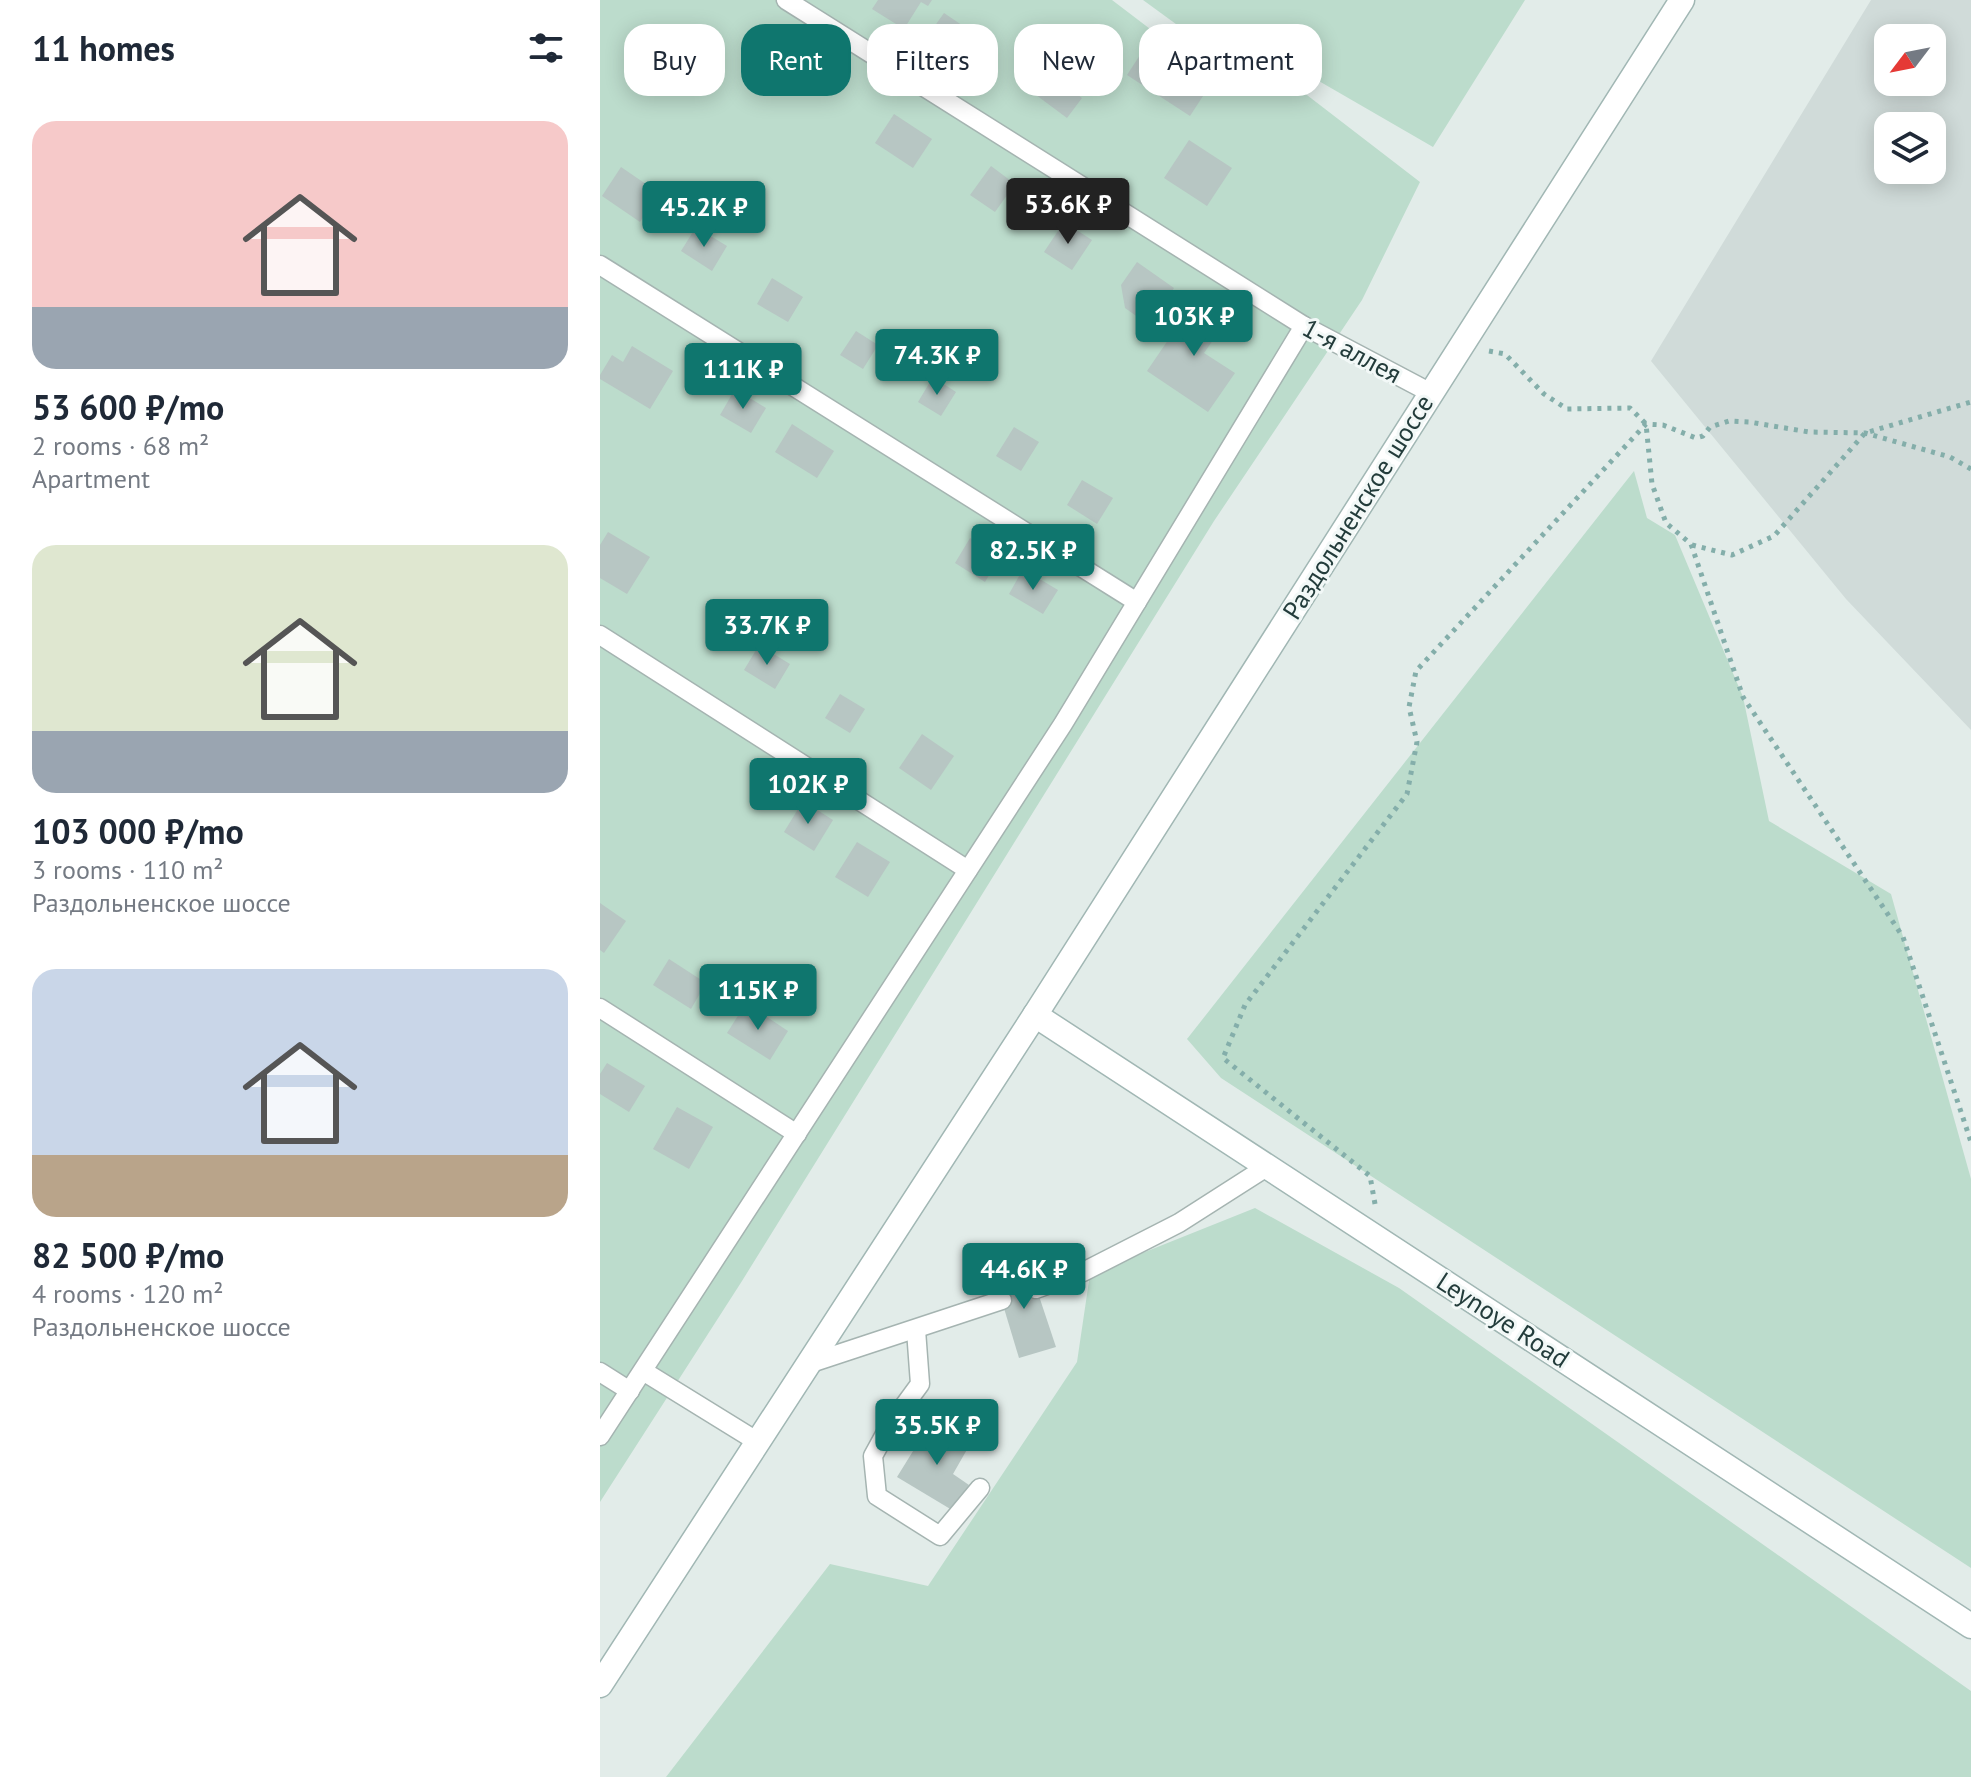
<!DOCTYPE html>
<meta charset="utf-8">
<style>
body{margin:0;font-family:"PT Sans",sans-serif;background:#f2f2f3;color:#1f2937;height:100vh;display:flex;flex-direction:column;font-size:30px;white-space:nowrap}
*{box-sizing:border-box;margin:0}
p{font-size:26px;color:#747a83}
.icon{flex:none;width:44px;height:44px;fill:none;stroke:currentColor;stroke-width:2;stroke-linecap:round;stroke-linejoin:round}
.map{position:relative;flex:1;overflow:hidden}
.drawer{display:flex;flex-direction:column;background:#fff;width:600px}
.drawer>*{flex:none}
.guide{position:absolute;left:24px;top:24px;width:760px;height:72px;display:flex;gap:16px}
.needle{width:52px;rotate:238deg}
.buttons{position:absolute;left:1274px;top:24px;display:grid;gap:16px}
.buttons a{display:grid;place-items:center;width:72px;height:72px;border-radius:16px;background:#fff;box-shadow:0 4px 20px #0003;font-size:40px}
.price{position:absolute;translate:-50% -68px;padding:0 18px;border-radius:8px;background:#0f766e;color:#fff;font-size:26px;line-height:52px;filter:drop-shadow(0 2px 4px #0008)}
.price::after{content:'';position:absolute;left:50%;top:48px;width:24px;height:18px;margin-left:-12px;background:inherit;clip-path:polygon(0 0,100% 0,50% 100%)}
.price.current{background:#222;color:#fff}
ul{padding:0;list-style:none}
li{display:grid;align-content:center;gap:16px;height:424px;padding:0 32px}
li span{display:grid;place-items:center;height:248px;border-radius:24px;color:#555}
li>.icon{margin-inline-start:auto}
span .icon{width:144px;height:144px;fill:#fffc;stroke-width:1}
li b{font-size:34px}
h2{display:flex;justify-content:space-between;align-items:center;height:96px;padding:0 32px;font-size:34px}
.tag{padding:0 28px;border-radius:24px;background:#fff;box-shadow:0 4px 20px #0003;font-size:28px;line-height:72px}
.tag.current{background:#0f766e;color:#fff}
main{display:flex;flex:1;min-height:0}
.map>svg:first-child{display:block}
.built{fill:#d0dbd9;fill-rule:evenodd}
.green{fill:#bcdccc}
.building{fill:#b7c6c3}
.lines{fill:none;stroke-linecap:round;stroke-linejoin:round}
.lane-casing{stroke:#a5b4b1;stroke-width:21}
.secondary-casing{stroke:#a1b7b4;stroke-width:27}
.path{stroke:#84aeaa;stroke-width:5;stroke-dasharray:4 6;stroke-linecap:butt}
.lane{stroke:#fff;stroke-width:18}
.secondary{stroke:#fff;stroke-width:24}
.labels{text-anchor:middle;stroke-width:6;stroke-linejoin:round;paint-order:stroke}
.street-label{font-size:26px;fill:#233c3b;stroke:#f2f8f7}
</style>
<main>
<section class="drawer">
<h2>11 homes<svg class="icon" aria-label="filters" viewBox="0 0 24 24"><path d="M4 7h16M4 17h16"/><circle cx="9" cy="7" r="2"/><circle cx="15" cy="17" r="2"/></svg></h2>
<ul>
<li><span style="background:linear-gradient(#f6c9c9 75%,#9aa5b1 0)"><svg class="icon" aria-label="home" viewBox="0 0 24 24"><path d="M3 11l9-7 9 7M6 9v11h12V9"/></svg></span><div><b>53 600 ₽/mo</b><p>2 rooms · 68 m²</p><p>Apartment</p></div></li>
<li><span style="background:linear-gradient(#dfe7d0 75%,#9aa5b1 0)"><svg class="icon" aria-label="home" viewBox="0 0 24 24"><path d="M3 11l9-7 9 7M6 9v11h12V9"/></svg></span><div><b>103 000 ₽/mo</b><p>3 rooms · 110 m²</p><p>Раздольненское шоссе</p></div></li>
<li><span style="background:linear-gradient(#c9d6e8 75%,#b9a48a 0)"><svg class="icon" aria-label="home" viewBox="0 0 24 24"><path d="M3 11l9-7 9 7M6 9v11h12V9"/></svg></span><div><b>82 500 ₽/mo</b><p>4 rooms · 120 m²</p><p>Раздольненское шоссе</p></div></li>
</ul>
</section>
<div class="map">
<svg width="1371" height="1777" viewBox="0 0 1371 1777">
<rect width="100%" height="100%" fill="#e2ece9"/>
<path class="built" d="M1271 0H1371V730L1246 599 1051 361ZM1288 38H1332V82H1288ZM1288 126H1332V170H1288Z"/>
<g class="green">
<path d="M0 0H512L583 54 690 82 820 182 762 300 614 521 142 1281 0 1502Z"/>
<path d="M543 0H925L833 147 686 62 602 43Z"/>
<path d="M1034 471 1047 518 1075 535 1143 697 1169 821 1291 894 1371 1179V1568L621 1078 587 1039Z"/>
<path d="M655 1208 799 1288 1371 1691V1777H66L230 1564 328 1586 477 1362 490 1274Z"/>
</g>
<g class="building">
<path d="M278 0H332L328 6 321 2 304 29 272 9Z"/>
<path d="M344 13 384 40 364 69 324 41Z"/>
<path d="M553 35 616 76 590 116 527 75Z"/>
<path d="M453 65 471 78 465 85 482 98 467 118 432 92Z"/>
<path d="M294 114 332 139 313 168 275 143Z"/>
<path d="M589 140 632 168 607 206 564 178Z"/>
<path d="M391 166 415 184 395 212 370 195Z"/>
<path d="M21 167 59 193 40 222 2 196Z"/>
<path d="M464 222 492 240 472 270 444 252Z"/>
<path d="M96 227 127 246 112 271 81 251Z"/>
<path d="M537 262 574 288 549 325 525 308 521 285Z"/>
<path d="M172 278 203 297 188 322 157 304Z"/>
<path d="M596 299 627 320 604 353 635 373 608 412 547 371Z"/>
<path d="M256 331 278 345 263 369 240 355Z"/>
<path d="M32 346 73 371 50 409 0 379V375L12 355 23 362Z"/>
<path d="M333 377 356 392 341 416 318 402Z"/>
<path d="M135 389 166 408 151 433 120 415Z"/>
<path d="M192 424 234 451 217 478 175 452Z"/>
<path d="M414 427 439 442 421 471 396 456Z"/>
<path d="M482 480 513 498 497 524 467 505Z"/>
<path d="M8 532 50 557 27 594 0 578V545Z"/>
<path d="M370 538 400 557 385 582 355 563Z"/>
<path d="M423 569 458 590 443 614 409 594Z"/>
<path d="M159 645 190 664 175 689 144 670Z"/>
<path d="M240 694 265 709 250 733 225 718Z"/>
<path d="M322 734 354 756 331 790 299 768Z"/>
<path d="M203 801 233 820 214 851 184 832Z"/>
<path d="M257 842 290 862 268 897 235 877Z"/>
<path d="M0 903 26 921 4 953 0 950Z"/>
<path d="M69 959 106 983 91 1009 53 985Z"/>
<path d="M146 1003 188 1031 170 1060 127 1033Z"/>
<path d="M7 1063 45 1086 29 1112 0 1094V1074Z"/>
<path d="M77 1107 113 1127 89 1169 53 1149Z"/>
<path d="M428 1263 456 1347 419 1358 394 1275Z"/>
<path d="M331 1422 369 1446 353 1474 369 1485 352 1510 297 1477Z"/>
</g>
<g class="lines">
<defs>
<g id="lane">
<path d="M186 0 704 326 831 393"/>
<path d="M0 265 537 602"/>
<path d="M0 635 368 870"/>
<path d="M0 1008 197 1134"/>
<path d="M436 1289 483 1272 579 1223 668 1166"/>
<path d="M316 1330 320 1384 290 1425 273 1456 277 1496 340 1536 380 1488"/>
<path d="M208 1364 402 1300"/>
<path d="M43 1371 158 1442"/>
<path d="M0 1372 30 1391"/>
<path d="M0 1436 463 724 704 326"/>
</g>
<g id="secondary">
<path d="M435 1015 1371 1626"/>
<path d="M0 1685 435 1015 1082 0"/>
</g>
</defs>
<use href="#lane" class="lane-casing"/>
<use href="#secondary" class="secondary-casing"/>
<g class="path">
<path d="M889 351 905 354 944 394 967 409 1030 408 1046 424 1052 484 1066 523 1091 544 1143 697 1303 937 1371 1142"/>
<path d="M1092 545 1132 555 1174 536 1265 433 1371 402"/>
<path d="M775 1204 770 1176 623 1058 645 1005 807 794 817 742 809 707 816 671 1046 424 1063 425 1096 438 1103 436 1110 427 1129 421 1149 422 1209 432 1265 433 1350 457 1371 469"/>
</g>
<use href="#lane" class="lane"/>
<use href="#secondary" class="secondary"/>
</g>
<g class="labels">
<g class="street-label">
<text transform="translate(752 351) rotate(28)" y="9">1-я аллея</text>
<text transform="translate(758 507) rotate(-58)" y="9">Раздольненское шоссе</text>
<text transform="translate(903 1320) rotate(33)" y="9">Leynoye Road</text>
</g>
</g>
</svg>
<div class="buttons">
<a><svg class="needle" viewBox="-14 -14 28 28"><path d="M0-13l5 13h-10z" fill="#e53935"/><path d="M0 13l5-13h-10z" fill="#747a83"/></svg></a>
<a><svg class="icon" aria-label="layers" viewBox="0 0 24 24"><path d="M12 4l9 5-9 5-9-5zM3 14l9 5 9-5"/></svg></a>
</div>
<b class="price current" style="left:468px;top:246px">53.6K ₽</b>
<b class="price" style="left:104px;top:249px">45.2K ₽</b>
<b class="price" style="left:594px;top:358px">103K ₽</b>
<b class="price" style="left:337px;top:397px">74.3K ₽</b>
<b class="price" style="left:143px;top:411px">111K ₽</b>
<b class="price" style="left:433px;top:592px">82.5K ₽</b>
<b class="price" style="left:167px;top:667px">33.7K ₽</b>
<b class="price" style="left:208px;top:826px">102K ₽</b>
<b class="price" style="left:158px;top:1032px">115K ₽</b>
<b class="price" style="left:424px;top:1311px">44.6K ₽</b>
<b class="price" style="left:337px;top:1467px">35.5K ₽</b>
<div class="guide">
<a class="tag">Buy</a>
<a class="tag current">Rent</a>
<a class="tag">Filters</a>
<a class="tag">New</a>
<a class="tag">Apartment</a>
</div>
</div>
</main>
